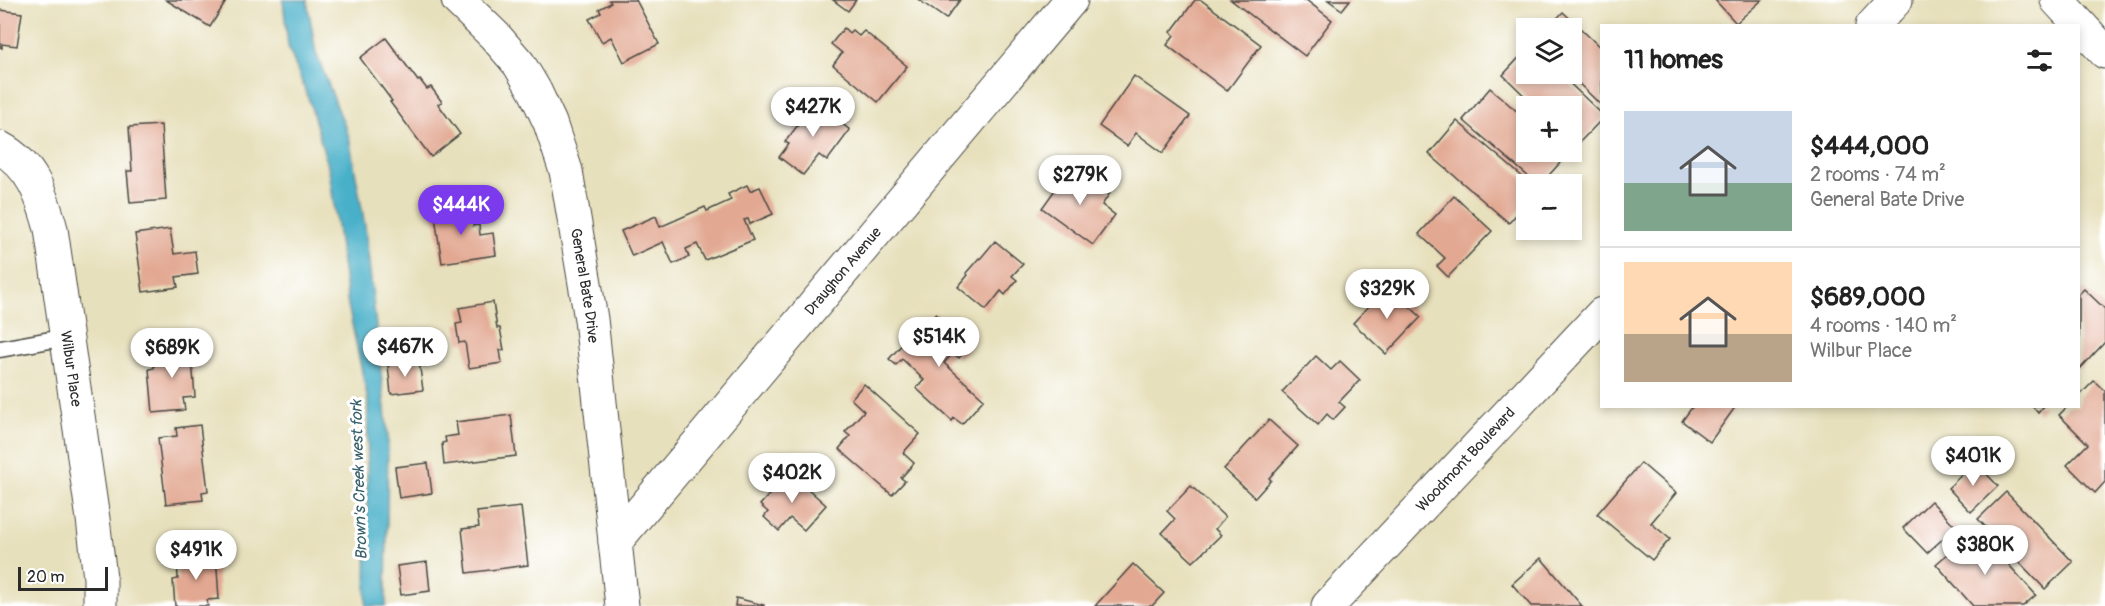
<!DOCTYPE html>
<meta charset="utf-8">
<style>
body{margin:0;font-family:Pangolin,sans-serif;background:#f6f6f6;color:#222;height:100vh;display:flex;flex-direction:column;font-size:22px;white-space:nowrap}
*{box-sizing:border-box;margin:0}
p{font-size:20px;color:#767676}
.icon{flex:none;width:33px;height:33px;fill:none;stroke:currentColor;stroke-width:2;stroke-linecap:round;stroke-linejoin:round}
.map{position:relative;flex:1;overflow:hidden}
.side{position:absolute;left:1600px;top:24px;width:480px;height:384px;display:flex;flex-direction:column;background:#fff;border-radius:0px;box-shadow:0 3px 9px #0003}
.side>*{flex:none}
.tools{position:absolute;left:1516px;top:18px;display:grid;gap:12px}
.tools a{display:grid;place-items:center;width:66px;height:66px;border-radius:0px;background:#fff;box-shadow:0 3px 9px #0003;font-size:30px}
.scale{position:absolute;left:18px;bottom:15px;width:90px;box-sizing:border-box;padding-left:6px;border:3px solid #2b2b2b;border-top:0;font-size:16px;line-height:21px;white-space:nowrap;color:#2b2b2b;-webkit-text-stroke:4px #fff;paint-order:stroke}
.price{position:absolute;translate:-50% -51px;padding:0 14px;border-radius:21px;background:#fff;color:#222;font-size:20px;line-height:39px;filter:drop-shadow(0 2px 3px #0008)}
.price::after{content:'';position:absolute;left:50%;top:36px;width:18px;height:14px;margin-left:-9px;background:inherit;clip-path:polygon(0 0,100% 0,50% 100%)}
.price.active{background:#7c3aed;color:#fff}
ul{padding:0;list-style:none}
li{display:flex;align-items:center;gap:18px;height:150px;padding:0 24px}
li+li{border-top:2px solid #e0e0e0}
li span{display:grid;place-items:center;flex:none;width:168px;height:120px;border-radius:0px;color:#555}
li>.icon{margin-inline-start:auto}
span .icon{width:72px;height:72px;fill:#fffc;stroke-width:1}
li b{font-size:26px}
h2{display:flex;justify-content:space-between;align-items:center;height:72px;padding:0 24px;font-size:26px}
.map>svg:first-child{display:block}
.water{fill:#4ab0c9;stroke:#3a6e7a;stroke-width:1.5}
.building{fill:#e2a892}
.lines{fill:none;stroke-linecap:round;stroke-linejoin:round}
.lane-casing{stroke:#474641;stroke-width:19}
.street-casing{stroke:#474641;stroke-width:35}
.secondary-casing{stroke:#474641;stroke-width:35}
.primary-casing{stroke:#474641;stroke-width:35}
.lane{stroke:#fff;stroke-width:16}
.street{stroke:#fff;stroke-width:33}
.secondary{stroke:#fff;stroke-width:33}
.primary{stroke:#fff;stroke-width:33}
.labels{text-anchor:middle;stroke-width:6;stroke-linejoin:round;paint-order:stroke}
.street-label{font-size:15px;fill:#2b2b2b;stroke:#fff}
.water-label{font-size:16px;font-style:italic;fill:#37606a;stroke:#fff}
</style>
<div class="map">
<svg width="2105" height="606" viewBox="0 0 2105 606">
<rect width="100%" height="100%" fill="#fff"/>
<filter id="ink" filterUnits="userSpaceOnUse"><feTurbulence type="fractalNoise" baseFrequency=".0167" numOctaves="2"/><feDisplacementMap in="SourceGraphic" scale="12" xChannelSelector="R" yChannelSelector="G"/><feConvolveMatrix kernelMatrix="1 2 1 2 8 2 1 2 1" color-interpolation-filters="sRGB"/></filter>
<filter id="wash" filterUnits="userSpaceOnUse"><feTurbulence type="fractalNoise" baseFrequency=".008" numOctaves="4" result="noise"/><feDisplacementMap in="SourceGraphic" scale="24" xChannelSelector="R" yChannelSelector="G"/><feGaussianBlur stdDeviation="1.35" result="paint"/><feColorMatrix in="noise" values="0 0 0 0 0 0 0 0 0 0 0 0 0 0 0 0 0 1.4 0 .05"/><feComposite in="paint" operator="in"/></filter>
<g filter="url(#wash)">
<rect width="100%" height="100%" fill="#e7e0bc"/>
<path class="water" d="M283 0H307L316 53 349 137 365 226 388 436 386 606H366L368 400 348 305 329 170 310 103 288 46Z"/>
<g id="blocks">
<g class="building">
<path d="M166 0H227L210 27Z"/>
<path d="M609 0H636L659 44 624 62 611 37 602 42 589 19 601 13 599 9 611 3Z"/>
<path d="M833 0H856L848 11Z"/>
<path d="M919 0H960L946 19Z"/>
<path d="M1195 0H1201L1261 45 1227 91 1167 45 1174 35 1171 32Z"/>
<path d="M1231 0H1306L1332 20 1305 56Z"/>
<path d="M1328 0H1350L1342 10Z"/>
<path d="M1715 0H1762L1736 23Z"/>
<path d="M0 10 22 13 17 46 2 44V48L0 47Z"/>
<path d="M1563 12 1602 49V106L1569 74H1572V28H1548Z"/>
<path d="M844 28 849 33 852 30 859 36 864 31 907 66 878 102 833 65 842 53 831 44Z"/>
<path d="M386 38 418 81 420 80 427 89 431 87 442 102 438 104 460 134 431 157 390 102 392 101 360 58Z"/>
<path d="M1527 49V74H1560L1602 114V119L1576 146 1572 142V106H1535L1503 75Z"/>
<path d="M1134 76 1190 116 1163 153 1136 133 1127 146 1099 126Z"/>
<path d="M1490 88 1527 120V152H1563L1567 155 1541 184H1537L1463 120Z"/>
<path d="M812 101 850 130 827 161 819 155 803 175 779 157 789 144 785 142 798 125 795 123Z"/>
<path d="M1457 121 1531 184H1527V202L1509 223 1429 154Z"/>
<path d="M161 125 166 200 130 203 127 171H132L129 127Z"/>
<path d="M1072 166 1110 193 1102 205 1115 215 1093 245 1042 208Z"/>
<path d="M747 185 750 191 760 187 773 214 750 224 748 219 744 220 753 240 705 260 697 244 686 249 689 257 673 264 663 242 632 256 621 231 656 216 660 227 705 207 707 211 731 200 728 194Z"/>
<path d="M1454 196 1492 231 1448 277 1437 266 1445 258 1419 234Z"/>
<path d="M470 204 473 226 479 225 480 235 493 233 496 255 442 263 434 210Z"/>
<path d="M170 229 174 254 195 251 198 274 176 277 178 287 143 292 135 234Z"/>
<path d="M995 241 1023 264 1012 276 1017 280 1005 295 1001 291 986 310 958 287 968 275 966 273 979 258 980 259Z"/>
<path d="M1388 286 1421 317 1386 354 1353 323Z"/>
<path d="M2084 289 2105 309V342L2079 370V294Z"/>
<path d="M493 302 497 328H500L504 350H500L502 363 469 368 465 342 459 343 456 324 462 323 459 308Z"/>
<path d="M936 314 970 345 959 358 953 353 944 363 984 399 962 424 954 418 952 421 916 388 924 380 902 359 896 365 889 359 923 321 926 324Z"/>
<path d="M191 347 195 397 183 398 185 410 153 413 149 369 154 368 153 350Z"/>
<path d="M1316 356 1331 370 1340 361 1360 380 1339 402 1345 407 1333 420 1327 414 1318 425 1282 392Z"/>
<path d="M419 361 423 390 391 394 388 365Z"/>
<path d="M2094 381 2105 391V482L2095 493 2067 465 2088 444 2059 415 2068 406H2079V396Z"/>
<path d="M864 384 920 434 903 453 914 463 901 478 905 481 892 495 839 449 850 436 845 432 864 411 851 399Z"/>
<path d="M1693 406H1736L1710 442 1682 421Z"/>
<path d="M2032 406H2044L2038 413Z"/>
<path d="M511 415 516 456 444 465 442 443 446 442 445 437 458 435 456 422Z"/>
<path d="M1269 420 1298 446 1269 478 1271 480 1255 498 1224 469Z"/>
<path d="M200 425 208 491 202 492 203 500 166 504 158 438 177 436 176 428Z"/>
<path d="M1975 462 1998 486 1971 512 1948 488Z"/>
<path d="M428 463 432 493 399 498 395 467Z"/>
<path d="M1641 463 1676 493 1651 523 1670 539 1652 560 1597 514Z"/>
<path d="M789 472 826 505 804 530 790 518 779 531 764 517 768 512 760 505Z"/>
<path d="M1191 486 1225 517 1215 529 1221 535 1193 562 1162 533 1175 519 1167 511Z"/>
<path d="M2006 492 2073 562 2045 589 1978 519Z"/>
<path d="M1931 501 1956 527 1927 553 1903 528Z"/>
<path d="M521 507 528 565 467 573 462 529 479 527 477 512Z"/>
<path d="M1982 535 2036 595 2023 606H1973L1936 564 1960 543 1966 550Z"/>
<path d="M216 554 219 599 207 600 208 606H175L173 580 178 579 177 557Z"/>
<path d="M1541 558 1582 606H1531L1512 584Z"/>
<path d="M427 562 430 591 401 595 397 566Z"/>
<path d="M1133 564 1164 593 1152 606H1095Z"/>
<path d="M736 598 764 605V606H735Z"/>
</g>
</g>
</g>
<g filter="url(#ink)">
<use href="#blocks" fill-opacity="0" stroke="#474641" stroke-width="1.5"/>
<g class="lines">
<defs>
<path id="lane" d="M0 349 67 337"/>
<g id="street">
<path id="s1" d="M458 0 495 36 519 64 535 91 550 123 566 171 591 319 622 606"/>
<path id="s2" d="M0 148C32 165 42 196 51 229L93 519 100 578V606"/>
<path id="s3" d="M615 542 1071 0"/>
</g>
<path id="secondary" d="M2057 0 2105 52"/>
<g id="primary">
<path d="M1872 26 1896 0"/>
<path id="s4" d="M1328 606 1602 314"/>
</g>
</defs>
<use href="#lane" class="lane-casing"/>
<use href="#street" class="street-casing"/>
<use href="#secondary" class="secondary-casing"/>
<use href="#primary" class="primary-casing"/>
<use href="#lane" class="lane"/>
<use href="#street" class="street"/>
<use href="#secondary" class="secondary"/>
<use href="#primary" class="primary"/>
</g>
</g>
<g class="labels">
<g class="street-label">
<text dy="5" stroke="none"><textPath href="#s3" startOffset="354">Draughon Avenue</textPath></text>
<text dy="5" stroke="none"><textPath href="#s1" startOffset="322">General Bate Drive</textPath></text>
<text dy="5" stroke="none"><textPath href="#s2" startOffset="240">Wilbur Place</textPath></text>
<text dy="5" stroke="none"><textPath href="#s4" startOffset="201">Woodmont Boulevard</textPath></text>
</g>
<g class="water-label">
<text transform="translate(358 480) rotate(-92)" y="6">Brown's Creek west fork</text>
</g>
</g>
</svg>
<div class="tools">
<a><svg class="icon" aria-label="layers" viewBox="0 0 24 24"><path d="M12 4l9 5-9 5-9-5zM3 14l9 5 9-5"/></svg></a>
<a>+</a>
<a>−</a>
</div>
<div class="scale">20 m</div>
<b class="price" style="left:813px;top:138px">$427K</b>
<b class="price" style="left:1080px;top:206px">$279K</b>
<b class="price active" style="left:461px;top:236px">$444K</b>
<b class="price" style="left:1387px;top:320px">$329K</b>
<b class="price" style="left:939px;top:368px">$514K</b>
<b class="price" style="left:405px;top:378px">$467K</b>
<b class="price" style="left:172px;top:379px">$689K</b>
<b class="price" style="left:1973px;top:487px">$401K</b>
<b class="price" style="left:792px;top:504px">$402K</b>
<b class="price" style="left:1985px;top:576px">$380K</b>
<b class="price" style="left:196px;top:581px">$491K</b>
<section class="side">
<h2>11 homes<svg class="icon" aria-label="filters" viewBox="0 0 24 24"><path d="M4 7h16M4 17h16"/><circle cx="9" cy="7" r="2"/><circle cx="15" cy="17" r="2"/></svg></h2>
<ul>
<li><span style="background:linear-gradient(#c9d6e8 60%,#7fa58c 0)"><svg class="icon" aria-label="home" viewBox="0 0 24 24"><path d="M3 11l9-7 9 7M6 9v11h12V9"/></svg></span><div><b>$444,000</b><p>2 rooms · 74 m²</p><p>General Bate Drive</p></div></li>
<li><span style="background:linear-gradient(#ffd9b3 60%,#b9a48a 0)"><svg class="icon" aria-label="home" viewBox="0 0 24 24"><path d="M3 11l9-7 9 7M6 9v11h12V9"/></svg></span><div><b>$689,000</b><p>4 rooms · 140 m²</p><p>Wilbur Place</p></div></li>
</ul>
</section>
</div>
